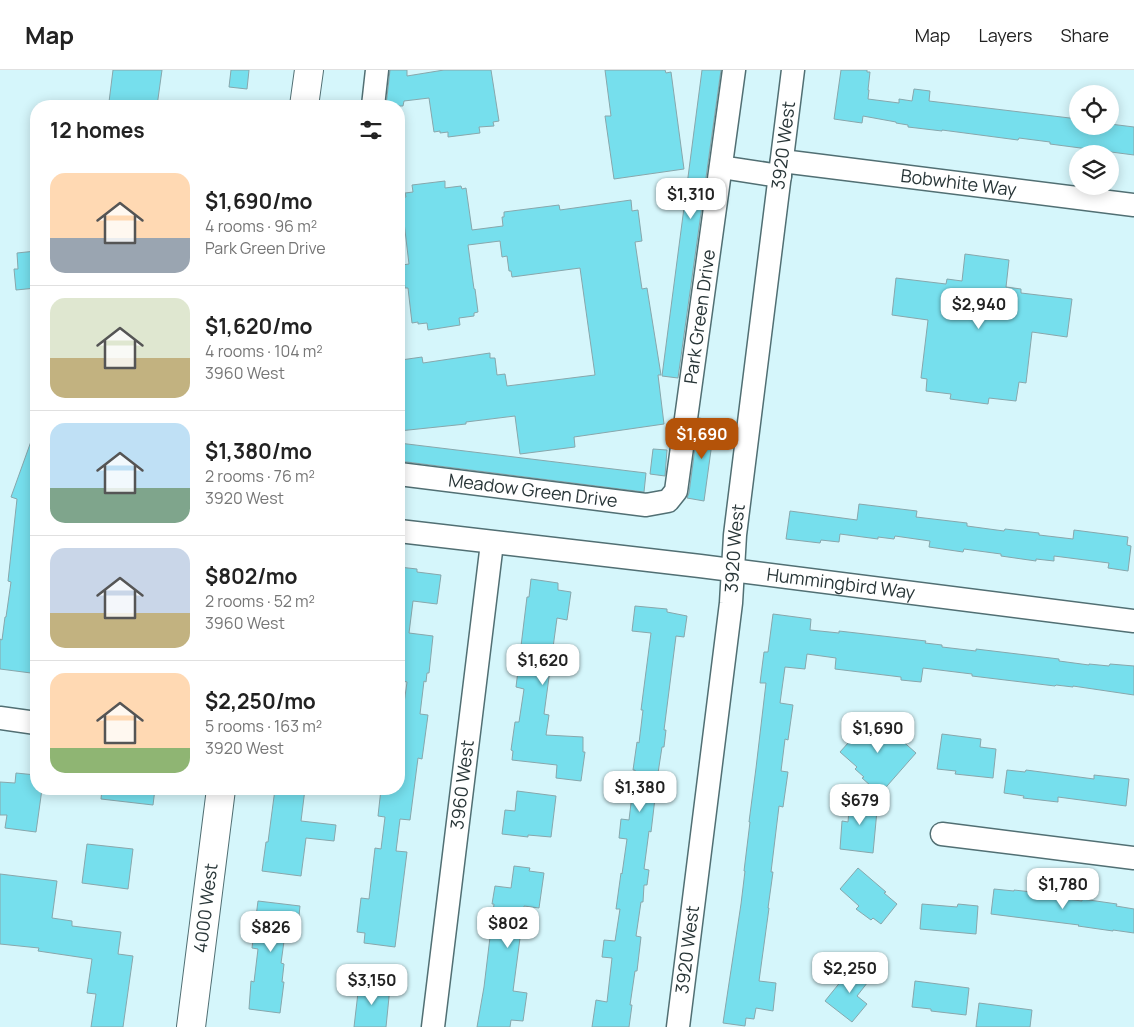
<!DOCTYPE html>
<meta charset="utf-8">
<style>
body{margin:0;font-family:Manrope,sans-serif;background:#f2f2f2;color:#222;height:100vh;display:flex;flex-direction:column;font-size:19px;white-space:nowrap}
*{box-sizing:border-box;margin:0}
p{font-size:16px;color:#767676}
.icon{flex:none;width:28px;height:28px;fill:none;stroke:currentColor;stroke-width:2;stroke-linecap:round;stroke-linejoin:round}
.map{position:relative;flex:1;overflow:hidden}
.panel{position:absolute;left:30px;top:30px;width:375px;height:695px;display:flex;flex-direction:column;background:#fff;border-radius:20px;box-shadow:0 2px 12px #0003}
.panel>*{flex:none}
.buttons{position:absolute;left:1069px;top:15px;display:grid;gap:10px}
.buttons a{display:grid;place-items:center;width:50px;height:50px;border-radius:50%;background:#fff;box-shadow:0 2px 12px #0003;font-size:25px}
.price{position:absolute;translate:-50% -42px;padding:0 11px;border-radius:10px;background:#fff;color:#222;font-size:16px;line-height:32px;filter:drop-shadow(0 1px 2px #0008)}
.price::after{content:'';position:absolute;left:50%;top:30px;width:15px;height:11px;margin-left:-8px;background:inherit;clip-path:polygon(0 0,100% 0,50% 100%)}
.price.selected{background:#b45309;color:#fff}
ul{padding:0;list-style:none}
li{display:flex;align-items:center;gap:15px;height:125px;padding:0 20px}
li+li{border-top:1px solid #e0e0e0}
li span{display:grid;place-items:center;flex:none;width:140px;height:100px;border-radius:15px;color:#555}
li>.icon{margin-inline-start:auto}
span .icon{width:60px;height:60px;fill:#fffc;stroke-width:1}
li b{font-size:21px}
h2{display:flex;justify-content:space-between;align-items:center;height:60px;padding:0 20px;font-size:21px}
header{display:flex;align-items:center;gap:30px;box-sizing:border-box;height:70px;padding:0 25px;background:#fff;border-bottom:1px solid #e0e0e0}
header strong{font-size:24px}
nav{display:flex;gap:28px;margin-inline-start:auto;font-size:18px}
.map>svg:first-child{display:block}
.building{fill:#76dfed;stroke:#88a7ac}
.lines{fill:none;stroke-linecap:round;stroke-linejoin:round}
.street-casing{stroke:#516f73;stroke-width:25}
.secondary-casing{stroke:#516f73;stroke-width:30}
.street{stroke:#fff;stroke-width:22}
.secondary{stroke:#fff;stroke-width:28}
.labels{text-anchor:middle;stroke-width:5;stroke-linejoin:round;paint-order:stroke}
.street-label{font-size:18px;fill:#293638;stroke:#d5f6fb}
</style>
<header>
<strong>Map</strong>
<nav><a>Map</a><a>Layers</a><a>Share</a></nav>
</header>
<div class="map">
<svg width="1134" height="957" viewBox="0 0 1134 957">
<rect width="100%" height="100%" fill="#d5f6fb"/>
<g class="building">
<path d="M113 0H162L157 36H143L109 32Z"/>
<path d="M231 0H249L247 19 229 17Z"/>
<path d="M390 0H407V6L444 0H491L499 51 493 52 494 56 479 57 480 63 448 67V62L440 63V61L434 62 429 28 404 31 403 36H386Z"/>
<path d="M605 0H665L666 3 671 2 684 99 614 109 605 46H611Z"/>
<path d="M702 0H721L678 308 662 306Z"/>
<path d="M841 0H867V2H870L868 20H869L868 29 899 33V29L912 31 914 19 930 21 929 31 1078 49V56H1110V54L1134 57V85L1050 74V72L1019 68 1018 70 942 60V61L908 57V55L896 53V52L863 46 862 53 834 49Z"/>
<path d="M445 111V118L461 116 462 119 466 118 472 160 503 156 502 147H504V142L559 135 560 140 631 130 632 141 638 140 642 171 635 172 642 219 647 218 661 305H658L664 354 574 367 575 377 520 384 515 346 466 352V354L399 361V297L401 296V290L422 287 423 293 490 283V288H495L497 305 505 304 507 316 595 305 580 198 512 207 511 201H509L507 186 502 187 500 171 468 175 474 219H475L478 242 474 243V246L459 248 460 255 428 260 427 253 418 254V252L412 253 408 218H405L402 195 409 194 401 127H406L405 123 413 122 412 115Z"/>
<path d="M36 181V218L16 220 14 199H18L17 183Z"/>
<path d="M965 184 1009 190 1006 217 1021 219V223L1072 229 1067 267 1032 262 1026 313 1019 312 1016 331 989 328 988 334 950 329 951 324 926 321 927 309 921 308 928 250 892 245 896 208 946 214 947 209 962 211Z"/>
<path d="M699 348 715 351 704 431 687 428 689 423Z"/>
<path d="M34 363H36V572L31 603 0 599V569L2 570 5 547H6L11 512 8 511 17 429 11 427Z"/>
<path d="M399 373 646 403 644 422 399 391Z"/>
<path d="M653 379 667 380 665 406 650 404Z"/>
<path d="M859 434 917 441 916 447 967 453V456L1004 461 1005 459 1039 463V465L1073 469 1074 460 1128 467 1127 475 1131 476 1128 501 1108 498 1109 493 1054 486V491L1036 489V491L1001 486V484L964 479 963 482 929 477 930 471 895 466 894 469 878 467V469L840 464 839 472 821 470 820 473 786 469 790 441 857 450Z"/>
<path d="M399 497 417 499V502L441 505 437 534 413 531 409 563 433 566 429 603H427L426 612 424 611 420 644 428 645 422 689 418 688 410 750 400 749 396 781 407 782 395 877 364 873 365 863 357 862 361 828 369 829 375 778 381 779 385 747 378 746 381 719H399V641H403L407 612 403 611 404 609 399 608Z"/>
<path d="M531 509 558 513V520L571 522 567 550 557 548 544 644 549 645 546 665 583 667V682H585L581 711 556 708 557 695 512 690 513 681 511 680 515 652H519L524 619 516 617 527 527H529Z"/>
<path d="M635 536 667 539V542L687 546 684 567 676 566 664 660H666L664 677H662L658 703 651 762 649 761 644 799 649 800 647 815H644L643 832H641L636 866 641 867 637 901H635L630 935H632L629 957H592L596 930 607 932 612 888 602 887 604 870 615 871 620 839H616L621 803 622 804 627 769 619 768 621 749 629 750 635 700H633L637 672 639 673 643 640H641L651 563 632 561Z"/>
<path d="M773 544 811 549 810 560 839 563V561L926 571 925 573 942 575V577L976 581V579L1059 589V591L1089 595V594L1109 596 1110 594 1134 596V625L1073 616V617L1056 615 1055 616 972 606V604L923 598 921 612 901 610V607L835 599 836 588 807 584 805 599 785 597 780 633 793 635 788 670 785 669 781 701 788 702 783 737 779 736 771 802H773L768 838H769L759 911 776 913 773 941 756 938 754 949 746 948 745 956 723 953 741 834 745 801H744L750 752H749L756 698 766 613H760L764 582H768Z"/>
<path d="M873 645 916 683 880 724 862 708 864 707 855 699 857 697 840 682Z"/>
<path d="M942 664 981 669 980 677 996 679 993 708 955 704 956 701 937 699Z"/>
<path d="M1007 700 1025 702 1026 700 1094 709V705L1129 709 1126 736 1058 727V732L1023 728 1024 726 1004 723Z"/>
<path d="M16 703 36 705V719H42L36 762 5 758 7 745H0V712L15 713Z"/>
<path d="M102 719H155L153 735 101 729Z"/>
<path d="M275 719H305L301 751 336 755 334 771 306 768 301 806 262 801 266 772H268Z"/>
<path d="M517 721 556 726 551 767 528 765V767L502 764 505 740 515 741Z"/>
<path d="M850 728 878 730 873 783 840 779 842 751 848 752Z"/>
<path d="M87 774 133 779 128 819 82 813Z"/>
<path d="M514 796 530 798 529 801 544 803 539 838 524 836V838L513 921 527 923 523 951 511 950 510 957H477L484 917 494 834H492L495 816 511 818Z"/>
<path d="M858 798 886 822 884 823 897 834 881 854 873 848 871 850 856 839 859 836 840 819Z"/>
<path d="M0 804 57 811 52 848 72 851V856L121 862 118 884 133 886 123 957H91L96 924 87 923 92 889 38 881 39 878 0 874Z"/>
<path d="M994 819 1014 821V820L1050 824V827L1082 831V829L1117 834 1116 836 1134 839V863L1113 860V861L1078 856 1079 855 991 844Z"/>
<path d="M258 831 300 836 297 865 285 864 281 893 284 894 282 912H284L280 943 249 939 251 911 254 912 258 879 252 878Z"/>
<path d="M922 834 957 837 958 834 978 836 976 864 920 859Z"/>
<path d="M854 895 871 908 857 926 867 934 852 952 825 931Z"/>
<path d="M915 911 969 918 966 945 931 941V939L912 937Z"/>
<path d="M359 914 390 917 386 957H354Z"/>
<path d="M979 933 1032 940 1030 957H976Z"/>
</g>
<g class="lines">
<defs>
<g id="street">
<path d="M373 36 377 0"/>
<path id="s1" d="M782 91 1134 135"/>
<path d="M721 97 780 106"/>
<path id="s2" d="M399 404 646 435 668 431 676 421 734 0"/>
<path id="s3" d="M399 461 700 496 1134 551"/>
<path d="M0 648 36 653"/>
<path d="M942 764 1134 788"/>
<path id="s4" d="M433 957 492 473"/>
<path id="s5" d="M678 957 731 533 735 465 793 0"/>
</g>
<g id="secondary">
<path d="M304 36 309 0"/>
<path id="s6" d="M191 957 221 719"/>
</g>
</defs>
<use href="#street" class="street-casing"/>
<use href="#secondary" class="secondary-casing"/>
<use href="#street" class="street"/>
<use href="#secondary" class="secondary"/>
</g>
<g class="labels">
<g class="street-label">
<text dy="6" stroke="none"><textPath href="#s5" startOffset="888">3920 West</textPath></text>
<text dy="6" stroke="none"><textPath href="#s1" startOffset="178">Bobwhite Way</textPath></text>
<text dy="6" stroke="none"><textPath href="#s2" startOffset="460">Park Green Drive</textPath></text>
<text dy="6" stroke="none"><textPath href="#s2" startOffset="135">Meadow Green Drive</textPath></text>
<text dy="6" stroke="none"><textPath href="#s5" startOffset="482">3920 West</textPath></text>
<text dy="6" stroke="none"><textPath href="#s3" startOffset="445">Hummingbird Way</textPath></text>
<text dy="6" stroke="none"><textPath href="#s4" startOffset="244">3960 West</textPath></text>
<text dy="6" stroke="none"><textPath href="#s6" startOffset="120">4000 West</textPath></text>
<text dy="6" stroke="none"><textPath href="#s5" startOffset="78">3920 West</textPath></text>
</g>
</g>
</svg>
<div class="buttons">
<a><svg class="icon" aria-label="locate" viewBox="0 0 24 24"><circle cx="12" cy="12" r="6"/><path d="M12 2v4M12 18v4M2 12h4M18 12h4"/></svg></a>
<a><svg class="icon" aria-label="layers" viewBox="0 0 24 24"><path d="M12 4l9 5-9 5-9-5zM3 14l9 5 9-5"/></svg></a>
</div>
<b class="price" style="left:691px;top:150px">$1,310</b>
<b class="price" style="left:979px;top:260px">$2,940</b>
<b class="price selected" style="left:702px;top:390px">$1,690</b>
<b class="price" style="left:543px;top:616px">$1,620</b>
<b class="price" style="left:878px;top:684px">$1,690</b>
<b class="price" style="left:640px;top:743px">$1,380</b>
<b class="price" style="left:860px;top:756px">$679</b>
<b class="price" style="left:1063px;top:840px">$1,780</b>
<b class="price" style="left:508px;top:879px">$802</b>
<b class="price" style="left:271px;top:883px">$826</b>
<b class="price" style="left:850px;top:924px">$2,250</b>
<b class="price" style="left:372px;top:936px">$3,150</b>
<section class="panel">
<h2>12 homes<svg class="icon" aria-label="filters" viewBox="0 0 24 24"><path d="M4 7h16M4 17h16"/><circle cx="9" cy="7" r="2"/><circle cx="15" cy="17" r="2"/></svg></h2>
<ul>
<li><span style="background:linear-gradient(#ffd9b3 65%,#9aa5b1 0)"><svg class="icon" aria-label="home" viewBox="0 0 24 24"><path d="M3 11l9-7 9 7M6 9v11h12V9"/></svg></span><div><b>$1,690/mo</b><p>4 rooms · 96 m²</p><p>Park Green Drive</p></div></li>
<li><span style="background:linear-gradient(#dfe7d0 60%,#c2b280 0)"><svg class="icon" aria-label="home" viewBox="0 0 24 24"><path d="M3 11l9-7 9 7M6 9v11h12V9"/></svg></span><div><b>$1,620/mo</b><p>4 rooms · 104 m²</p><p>3960 West</p></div></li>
<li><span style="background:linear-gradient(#bfe0f5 65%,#7fa58c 0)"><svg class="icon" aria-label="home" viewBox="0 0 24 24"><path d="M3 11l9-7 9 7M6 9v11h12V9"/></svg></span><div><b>$1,380/mo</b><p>2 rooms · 76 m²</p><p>3920 West</p></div></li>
<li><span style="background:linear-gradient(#c9d6e8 65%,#c2b280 0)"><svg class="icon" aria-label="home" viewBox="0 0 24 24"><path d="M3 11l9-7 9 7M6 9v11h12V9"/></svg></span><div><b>$802/mo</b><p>2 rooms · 52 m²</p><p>3960 West</p></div></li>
<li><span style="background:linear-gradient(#ffd9b3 75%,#8fb573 0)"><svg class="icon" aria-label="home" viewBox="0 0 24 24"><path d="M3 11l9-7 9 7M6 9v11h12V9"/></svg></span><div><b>$2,250/mo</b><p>5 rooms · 163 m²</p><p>3920 West</p></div></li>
</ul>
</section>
</div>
